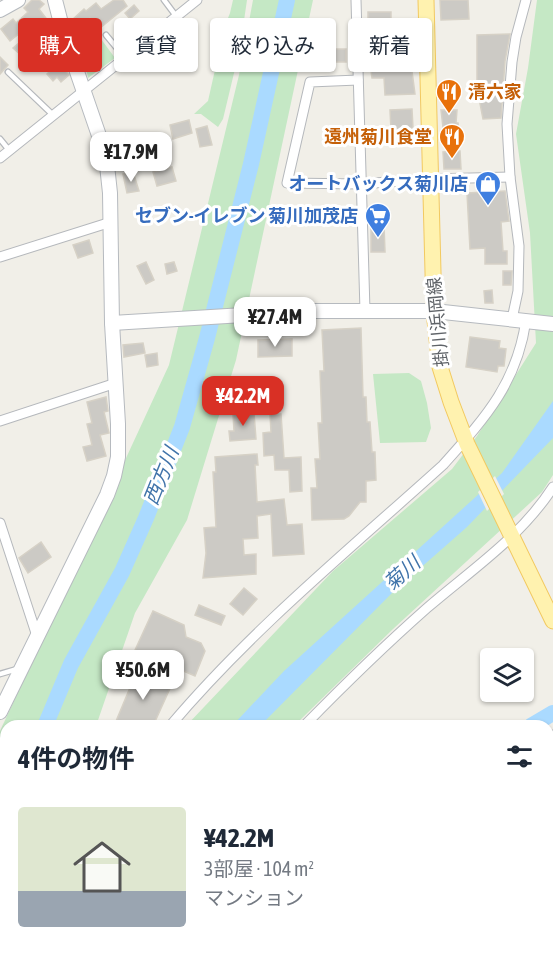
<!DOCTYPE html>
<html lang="ja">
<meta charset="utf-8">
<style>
body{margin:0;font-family:"Asap Condensed","Noto Sans JP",sans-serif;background:#f6f6f7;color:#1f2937;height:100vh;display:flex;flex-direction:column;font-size:22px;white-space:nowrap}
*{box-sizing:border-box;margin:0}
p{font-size:20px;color:#747a83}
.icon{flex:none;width:33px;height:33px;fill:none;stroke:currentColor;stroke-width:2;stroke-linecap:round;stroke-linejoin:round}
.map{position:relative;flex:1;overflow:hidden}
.details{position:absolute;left:0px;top:720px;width:554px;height:234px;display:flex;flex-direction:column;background:#fff;border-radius:18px 18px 0 0;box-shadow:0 2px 4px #0004}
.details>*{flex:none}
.banner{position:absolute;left:18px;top:18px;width:518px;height:54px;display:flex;gap:12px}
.buttons{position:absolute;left:480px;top:648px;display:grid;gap:12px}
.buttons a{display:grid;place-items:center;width:54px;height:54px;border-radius:6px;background:#fff;box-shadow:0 2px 4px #0004;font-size:30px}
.price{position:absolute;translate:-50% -51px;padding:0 14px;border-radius:12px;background:#fff;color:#222;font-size:20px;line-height:39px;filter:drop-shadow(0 2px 3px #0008)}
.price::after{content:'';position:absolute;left:50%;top:36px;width:18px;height:14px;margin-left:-9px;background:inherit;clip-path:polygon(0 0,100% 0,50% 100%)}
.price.on{background:#d93025;color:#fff}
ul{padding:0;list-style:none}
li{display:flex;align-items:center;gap:18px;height:150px;padding:0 18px}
li span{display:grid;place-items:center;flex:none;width:168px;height:120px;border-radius:6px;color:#555}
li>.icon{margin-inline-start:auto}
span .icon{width:72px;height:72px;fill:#fffc;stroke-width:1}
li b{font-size:26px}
h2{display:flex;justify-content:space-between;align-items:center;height:72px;padding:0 18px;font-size:26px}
.tag{padding:0 21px;border-radius:6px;background:#fff;box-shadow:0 2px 4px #0004;font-size:21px;line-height:54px}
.tag.on{background:#d93025;color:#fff}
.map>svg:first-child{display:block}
.green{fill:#c5e8c5}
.water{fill:#aadaff}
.pier{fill:#f1efe8}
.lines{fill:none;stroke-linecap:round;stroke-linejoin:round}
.river{stroke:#aadaff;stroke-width:16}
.building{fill:#cccac5;stroke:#d6d1c6;stroke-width:1.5}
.lane-casing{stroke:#b5b8bc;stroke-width:7}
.street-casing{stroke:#b5b8bc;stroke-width:11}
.secondary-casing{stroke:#b6babf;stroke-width:16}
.primary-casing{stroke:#f2c960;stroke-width:17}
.lane{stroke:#fff;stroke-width:4.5}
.street{stroke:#fff;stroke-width:9}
.secondary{stroke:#fff;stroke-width:14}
.primary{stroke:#fff2af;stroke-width:15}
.labels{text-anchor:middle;stroke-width:6;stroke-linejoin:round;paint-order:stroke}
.food-label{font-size:18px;font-weight:bold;fill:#c56008;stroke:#fff;text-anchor:start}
.shop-label{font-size:18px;font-weight:bold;fill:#366cbe;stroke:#fff;text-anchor:end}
.street-label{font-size:18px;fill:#5f6368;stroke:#fff}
.water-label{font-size:20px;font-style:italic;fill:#4174aa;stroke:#fff}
</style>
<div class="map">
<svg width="553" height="954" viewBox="0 0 553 954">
<rect width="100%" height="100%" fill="#f1efe8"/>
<g class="green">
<path d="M233 0H247L240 48 223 119 218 127 201 114H194L208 101 219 52 217 46 230 13Z"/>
<path d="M253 0H313L236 360 187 520 135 613 96 726H6V948H107L104 954H0V731L169 365 239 75Z"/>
<path d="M537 0H553V475L542 492 393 629 294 726H186L333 571 452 469 477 436 536 343 530 233 516 134 528 68Z"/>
<path d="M101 39 115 58 88 78 83 52Z"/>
<path d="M409 373 421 381 427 403 431 428 426 442 380 443 373 374Z"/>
<path d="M123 948H158L156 954H119Z"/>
</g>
<g class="water">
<path d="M553 401V438L467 527 392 593 260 726H232L284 671 502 473Z"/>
<path d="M44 948H78L73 954H39Z"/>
</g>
<path class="pier" d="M495 476 504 494 487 511 478 492Z"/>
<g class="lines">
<g class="river">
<path d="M45 726 71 664 122 572 146 518 182 427 207 338 251 164 287 0"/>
<path d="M531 726 553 713"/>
<path d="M0 885 6 858"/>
</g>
</g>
<g class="building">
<path d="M32 0H39L44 4 39 9 52 26 54 31 48 35 36 20 10 41 1 29 13 19 16 23 28 12 24 8Z"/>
<path d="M114 0H123L127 6 100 28 90 18 80 28 72 20 84 9 86 11 96 3 101 9Z"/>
<path d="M440 0H468L469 19 441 20Z"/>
<path d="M134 5 139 11 130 19 125 13Z"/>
<path d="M368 12H391V57L410 56 415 94 385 95 384 78H372L368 50Z"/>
<path d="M510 34 505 61 501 118 483 119 477 88V35Z"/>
<path d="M19 43 34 58 33 59 37 64 34 67 29 62 24 66 19 60 23 57 13 48Z"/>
<path d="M332 49H346V62H333Z"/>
<path d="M0 57 8 65 0 74Z"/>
<path d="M58 63 69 75 61 82 57 77 53 81 47 74Z"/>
<path d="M412 109 413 128 391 130 390 110Z"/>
<path d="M441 110H457L456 123H458L459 135 444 136Z"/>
<path d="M189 120 192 133 173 139 170 125Z"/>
<path d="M207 126 212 145 200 147 196 129Z"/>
<path d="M460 151 461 169H444L443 152Z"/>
<path d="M172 167 176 181 157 186 153 172Z"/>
<path d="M133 172 139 191 127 193 123 174Z"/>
<path d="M505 191 509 221 501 222 503 251H507V264H485V248L470 249 467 193Z"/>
<path d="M384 225 385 252H371V226Z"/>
<path d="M89 240 93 253 78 258 73 245Z"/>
<path d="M146 262 154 280 146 284 137 266Z"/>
<path d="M174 262 177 271 167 274 165 264Z"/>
<path d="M503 271H512L511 285H503Z"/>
<path d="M492 290 493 303H485L484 291Z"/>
<path d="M361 328 363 397H366L367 422H370L372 452H375L376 480 366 481V502H360L349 516 344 519 312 520 311 488H317L315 459H320L318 423H322L320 371H324L322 330Z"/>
<path d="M470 337 500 341 499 348 506 349 504 366H498L497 372 466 367Z"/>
<path d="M292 339V356L258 357V340Z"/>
<path d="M143 343 145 353 124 357 123 345Z"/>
<path d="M157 353 158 365 147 367 145 355Z"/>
<path d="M283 385V395L241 398 240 387Z"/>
<path d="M106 397 108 411 104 412 109 433 100 435 106 456 87 461 83 447 92 445 87 424 92 423 87 402Z"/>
<path d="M254 413 256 439 230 441 229 431H234L233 414Z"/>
<path d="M270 414H281L284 458 301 457 302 491 290 492 289 470H275L274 455 264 456 263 433 271 432Z"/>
<path d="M257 454 258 465H255L257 502 284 499 287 525 302 524 304 554 273 556 271 514 257 516 258 538 243 539 244 555 256 554V574L203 578 206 553 204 528 216 527 213 472H216L215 457Z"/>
<path d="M41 542 51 557 28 573 19 558Z"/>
<path d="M244 588 257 599 243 615 230 604Z"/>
<path d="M199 605 225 616 221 625 195 615Z"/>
<path d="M153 611 184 625 186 637 201 643 205 651 195 676 135 650Z"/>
<path d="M137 671 172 684 153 726H144L137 723 136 726H114Z"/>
</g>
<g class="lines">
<defs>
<g id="lane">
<path d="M164 0 176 16"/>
<path d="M40 32 69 67 72 66"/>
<path d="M106 35 125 58"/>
<path d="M8 72 53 115"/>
<path d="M0 139 9 150"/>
<path d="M0 674 17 669"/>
</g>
<g id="street">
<path d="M356 0 365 311"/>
<path d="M358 80 310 82 287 183 360 184 431 179 510 177"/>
<path d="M0 158 197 0"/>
<path d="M0 257 111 222"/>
<path d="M512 319 518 291 519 246 510 177 507 124 512 62 516 37 526 0"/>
<path d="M0 421 116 383"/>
<path d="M0 523 37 636"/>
<path d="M170 726C251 630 350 549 443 465 484 419 517 384 526 320"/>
<path d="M304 726C344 685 384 646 427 608 471 570 521 537 553 487"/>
<path d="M548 738 553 735"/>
<path d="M548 816 553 818"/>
<path d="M432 948 450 954"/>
<path d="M110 954 114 948"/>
<path d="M158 954 160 948"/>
</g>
<g id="secondary">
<path d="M0 10 18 0"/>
<path d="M112 323 311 311H434L553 324"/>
<path d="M0 712 107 495 114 476 118 457V424L112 323 110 193 106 156 63 31 55 0"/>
</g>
<path id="primary" d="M426 0 434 311 440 367 451 402 467 444 553 621"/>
</defs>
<use href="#lane" class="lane-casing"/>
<use href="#street" class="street-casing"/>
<use href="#secondary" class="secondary-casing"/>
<use href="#primary" class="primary-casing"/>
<use href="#lane" class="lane"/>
<use href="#street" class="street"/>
<use href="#secondary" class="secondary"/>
<use href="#primary" class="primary"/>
</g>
<defs>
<symbol id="restaurant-pin" viewBox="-11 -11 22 30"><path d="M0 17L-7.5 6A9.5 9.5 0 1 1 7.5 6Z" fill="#e8710a" stroke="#fff"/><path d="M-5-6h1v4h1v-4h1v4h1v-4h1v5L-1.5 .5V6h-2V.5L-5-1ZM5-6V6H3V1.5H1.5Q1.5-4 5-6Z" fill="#fff"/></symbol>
<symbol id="shop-pin" viewBox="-11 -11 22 30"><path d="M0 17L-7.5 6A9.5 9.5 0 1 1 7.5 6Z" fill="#3f7fe0" stroke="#fff"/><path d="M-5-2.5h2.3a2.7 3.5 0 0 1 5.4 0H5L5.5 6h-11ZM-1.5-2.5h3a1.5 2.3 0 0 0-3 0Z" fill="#fff"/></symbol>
<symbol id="supermarket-pin" viewBox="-11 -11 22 30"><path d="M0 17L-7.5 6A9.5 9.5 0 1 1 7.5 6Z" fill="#3f7fe0" stroke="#fff"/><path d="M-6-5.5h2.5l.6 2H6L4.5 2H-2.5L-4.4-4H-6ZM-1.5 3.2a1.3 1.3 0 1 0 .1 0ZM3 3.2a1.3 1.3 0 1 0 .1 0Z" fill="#fff"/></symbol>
</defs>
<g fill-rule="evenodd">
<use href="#restaurant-pin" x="434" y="77" width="30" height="40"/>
<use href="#restaurant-pin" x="437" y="122" width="30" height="40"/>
<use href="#shop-pin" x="473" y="169" width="30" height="40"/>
<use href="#supermarket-pin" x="363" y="201" width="30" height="40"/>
</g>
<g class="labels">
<g class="food-label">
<text x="468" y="98">清六家</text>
<text x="432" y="143" text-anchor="end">遠州菊川食堂</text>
</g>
<g class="shop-label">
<text x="468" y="190">オートバックス菊川店</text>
<text x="358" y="222">セブン-イレブン 菊川加茂店</text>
</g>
<g class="street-label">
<text transform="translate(438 322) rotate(-95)" y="6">掛川浜岡線</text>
</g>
<g class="water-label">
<text transform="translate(161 476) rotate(-68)" y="7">西方川</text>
<text transform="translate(402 573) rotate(-42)" y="7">菊川</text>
</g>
</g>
</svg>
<div class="buttons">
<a><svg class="icon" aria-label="layers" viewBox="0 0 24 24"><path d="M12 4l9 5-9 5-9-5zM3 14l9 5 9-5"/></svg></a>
</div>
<b class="price" style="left:131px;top:183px">¥17.9M</b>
<b class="price" style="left:275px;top:348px">¥27.4M</b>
<b class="price on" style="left:243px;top:427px">¥42.2M</b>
<b class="price" style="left:143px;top:701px">¥50.6M</b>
<div class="banner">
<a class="tag on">購入</a>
<a class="tag">賃貸</a>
<a class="tag">絞り込み</a>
<a class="tag">新着</a>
</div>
<section class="details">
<h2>4件の物件<svg class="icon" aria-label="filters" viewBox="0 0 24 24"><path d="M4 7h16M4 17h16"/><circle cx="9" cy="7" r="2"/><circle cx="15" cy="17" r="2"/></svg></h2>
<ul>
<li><span style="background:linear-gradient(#dfe7d0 70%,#9aa5b1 0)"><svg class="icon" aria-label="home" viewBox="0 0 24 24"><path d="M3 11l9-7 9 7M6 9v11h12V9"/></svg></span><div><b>¥42.2M</b><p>3部屋 · 104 m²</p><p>マンション</p></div></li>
</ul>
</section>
</div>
